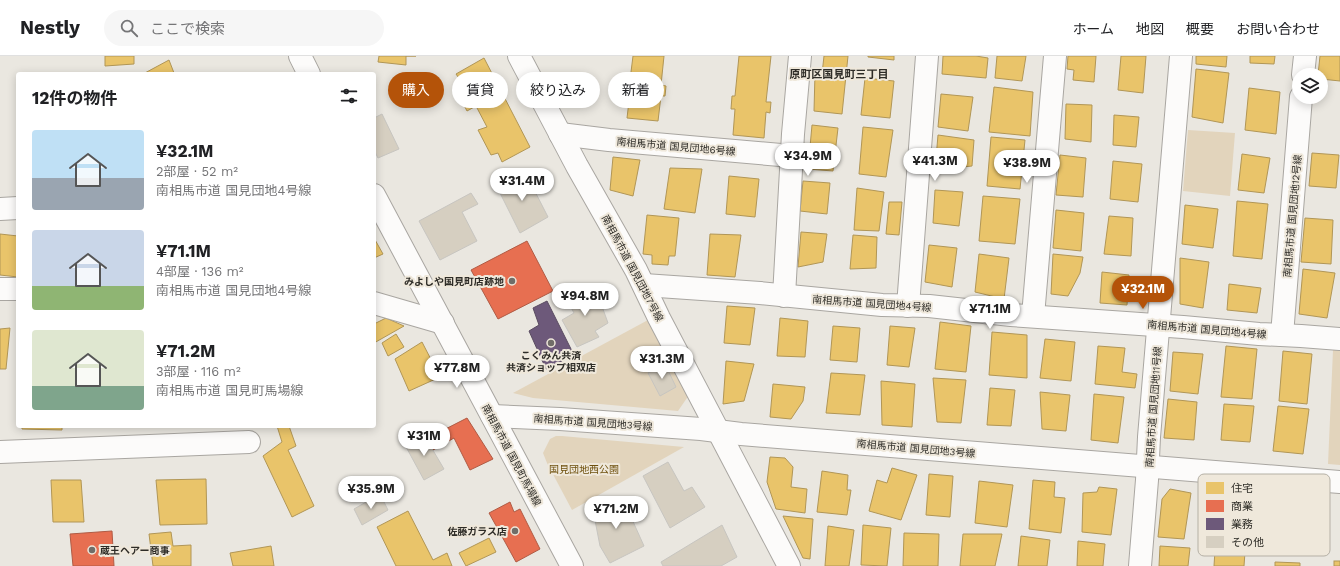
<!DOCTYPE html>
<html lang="ja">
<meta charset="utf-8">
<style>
body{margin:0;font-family:"Work Sans","Noto Sans JP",sans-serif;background:#f6f6f6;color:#202124;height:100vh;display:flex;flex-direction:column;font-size:15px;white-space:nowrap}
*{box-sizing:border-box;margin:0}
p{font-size:13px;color:#757577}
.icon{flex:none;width:22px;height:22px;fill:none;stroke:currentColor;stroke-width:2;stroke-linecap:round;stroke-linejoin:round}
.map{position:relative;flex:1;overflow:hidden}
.sheet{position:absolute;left:16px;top:16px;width:360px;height:356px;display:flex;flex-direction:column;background:#fff;border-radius:4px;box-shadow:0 2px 10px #0003}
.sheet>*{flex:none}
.guide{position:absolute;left:388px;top:16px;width:380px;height:36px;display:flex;gap:8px}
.tools{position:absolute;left:1292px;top:12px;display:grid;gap:8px}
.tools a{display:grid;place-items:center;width:36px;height:36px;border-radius:50%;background:#fff;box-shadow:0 2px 10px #0003;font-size:20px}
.price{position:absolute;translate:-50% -34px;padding:0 9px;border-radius:14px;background:#fff;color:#222;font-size:13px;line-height:26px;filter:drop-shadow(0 1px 2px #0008)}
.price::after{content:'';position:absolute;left:50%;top:24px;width:12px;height:9px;margin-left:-6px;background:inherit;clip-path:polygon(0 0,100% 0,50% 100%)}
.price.on{background:#b45309;color:#fff}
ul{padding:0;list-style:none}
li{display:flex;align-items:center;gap:12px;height:100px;padding:0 16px}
li span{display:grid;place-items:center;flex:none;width:112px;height:80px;border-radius:4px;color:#555}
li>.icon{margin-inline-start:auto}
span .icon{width:48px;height:48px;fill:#fffc;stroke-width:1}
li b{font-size:17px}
h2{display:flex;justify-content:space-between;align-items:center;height:48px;padding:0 16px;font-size:17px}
.pill{padding:0 14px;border-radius:18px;background:#fff;box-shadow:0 2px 10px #0003;font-size:14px;line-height:36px}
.pill.on{background:#b45309;color:#fff}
header{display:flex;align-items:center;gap:24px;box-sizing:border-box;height:56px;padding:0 20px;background:#fff;border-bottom:1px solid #e0e0e0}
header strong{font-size:19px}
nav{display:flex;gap:22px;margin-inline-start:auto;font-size:14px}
.search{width:280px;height:36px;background:#f6f6f6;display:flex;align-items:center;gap:10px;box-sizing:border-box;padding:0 14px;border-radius:22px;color:#757577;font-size:15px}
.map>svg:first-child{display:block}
.green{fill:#e2d4bc}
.homes{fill:#e9c46a;stroke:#b19656}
.shops{fill:#e76f51;stroke:#b05b44}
.offices{fill:#6d597a;stroke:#5a4c61}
.building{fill:#d6cfc1;stroke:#c7c5c0}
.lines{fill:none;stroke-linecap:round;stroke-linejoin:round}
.minor-casing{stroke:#a9a6a1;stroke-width:24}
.minor{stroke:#fcfbfa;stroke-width:22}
.poi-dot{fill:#706d68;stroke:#efe8db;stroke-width:1.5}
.labels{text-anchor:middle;stroke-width:4;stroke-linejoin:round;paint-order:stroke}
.street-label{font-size:10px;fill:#2e2c27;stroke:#efe8db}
.poi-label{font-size:10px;font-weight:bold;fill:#2e2c27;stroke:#efe8db;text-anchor:end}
.park-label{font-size:10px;fill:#6f510e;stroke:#efe8db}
.neighbourhood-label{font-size:11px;font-weight:bold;fill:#2e2c27;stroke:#efe8db}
.key{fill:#efe8db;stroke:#b5b0a5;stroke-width:1}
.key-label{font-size:11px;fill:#2e2c27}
</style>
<header>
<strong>Nestly</strong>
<div class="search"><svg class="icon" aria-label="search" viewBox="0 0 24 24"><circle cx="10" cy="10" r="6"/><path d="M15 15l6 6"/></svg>ここで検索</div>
<nav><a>ホーム</a><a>地図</a><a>概要</a><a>お問い合わせ</a></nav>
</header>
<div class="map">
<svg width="1340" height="510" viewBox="0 0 1340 510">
<rect width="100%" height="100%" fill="#eae7e0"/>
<g class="green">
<path d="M1188 74 1235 77 1230 140 1183 135Z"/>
<path d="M648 264 689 339 678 355 533 342 513 337Z"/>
<path d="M1333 294H1340V409L1328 408Z"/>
<path d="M556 380H562L684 391 572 454 547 407 543 397 550 383Z"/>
</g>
<g class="homes">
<path d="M105 0H134V8L105 10Z"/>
<path d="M379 0H416H406V9L378 6Z"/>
<path d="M633 0H664L661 29 666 30 665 40H661L658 65 627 62 630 37H625L626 24H630Z"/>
<path d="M739 0H771L766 46H771L770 57 766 56 764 82 733 79 735 53H731L732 40H735Z"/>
<path d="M824 0H848L842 58 814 55 815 17 822 18Z"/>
<path d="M868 0H894V4L868 1Z"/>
<path d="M943 0H976L988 2 986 22 942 18Z"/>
<path d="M997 0H1026L1022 25 995 22Z"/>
<path d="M1068 0H1096L1094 26 1073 24 1074 14 1067 13Z"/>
<path d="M1121 0H1146L1143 37 1118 34Z"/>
<path d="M1196 0H1227L1226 11 1196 8Z"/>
<path d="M1250 0H1275L1274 8 1250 7Z"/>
<path d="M1320 0H1340V25L1321 23V19H1318Z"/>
<path d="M484 2 530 91 502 106 498 97 491 99 478 74 487 71 476 50 467 55 454 30 461 25 456 18Z"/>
<path d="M169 4 174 17 173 18H143Z"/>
<path d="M1196 13 1229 17 1223 67 1192 61Z"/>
<path d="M865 22 894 25 890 62 861 59Z"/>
<path d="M994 31 1033 36 1030 80 989 76Z"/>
<path d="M1249 32 1280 36 1276 78 1245 74Z"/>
<path d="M941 38 973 41 968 75 938 71Z"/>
<path d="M1066 48 1092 49 1091 86 1065 83Z"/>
<path d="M1114 59 1139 61 1136 91 1113 89Z"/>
<path d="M812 69 838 72 833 115 808 113Z"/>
<path d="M863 71 893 74 886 121 859 118Z"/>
<path d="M938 79 974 84 972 110 935 114Z"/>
<path d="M991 81 1025 84 1020 133 987 130Z"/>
<path d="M1312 97 1339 99 1336 132 1309 130Z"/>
<path d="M1242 98 1270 102 1264 137 1238 134Z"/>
<path d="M1060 99 1086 102 1083 141 1056 139Z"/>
<path d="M613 101 640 104 633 140 610 134Z"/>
<path d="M1113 105 1142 108 1138 146 1110 143Z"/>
<path d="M670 112 702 113 695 157 664 153Z"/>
<path d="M729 120 759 123 755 161 726 158Z"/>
<path d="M803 125 830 127 827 158 800 155Z"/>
<path d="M857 132 884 136 879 175 854 174Z"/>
<path d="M935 134 963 136 959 170 933 167Z"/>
<path d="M983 140 1020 143 1015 188 979 185Z"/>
<path d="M1237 145 1268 148 1262 203 1233 200Z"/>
<path d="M889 146H902L899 179 886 178Z"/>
<path d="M1185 149 1218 153 1213 192 1182 188Z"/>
<path d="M1056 154 1084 157 1081 195 1053 192Z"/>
<path d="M647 159 679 162 675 200H669L668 209 652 208V199L643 198Z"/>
<path d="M1109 160 1133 162 1131 200 1104 198Z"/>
<path d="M1305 162 1333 164 1331 208 1301 206Z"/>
<path d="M801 176 827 178 823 206 798 211Z"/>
<path d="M0 178 18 180V221L0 219Z"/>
<path d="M710 178 741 179 735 221 707 219Z"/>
<path d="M853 179 877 181 876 212 850 213Z"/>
<path d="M374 182 383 198 374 202Z"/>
<path d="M929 189 957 192 952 231 925 226Z"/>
<path d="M979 198 1009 202 1004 243 975 236Z"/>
<path d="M1053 198 1083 201 1080 217 1068 240 1051 238Z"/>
<path d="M1180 202 1209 206 1203 252 1180 248Z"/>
<path d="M1303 213 1335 217 1327 262 1299 258Z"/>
<path d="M1102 216 1129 219 1127 249 1100 247Z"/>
<path d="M1229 228 1261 232 1257 257 1227 254Z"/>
<path d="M727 250 755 252 750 289 724 287Z"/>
<path d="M386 262 404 270 374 287V268Z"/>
<path d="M780 262 808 265 805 301 777 300Z"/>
<path d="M940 266 971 270 966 316 935 313Z"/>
<path d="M833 270 860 272 857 306 830 304Z"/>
<path d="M890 270 915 272 909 311 887 309Z"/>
<path d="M10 272 6 313H0V273Z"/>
<path d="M992 276 1027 279V322L989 319Z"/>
<path d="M396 278 404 291 388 300 382 287Z"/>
<path d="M1045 283 1075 286 1071 325 1040 322Z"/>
<path d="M422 286 440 321 409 335 395 303Z"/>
<path d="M1098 290 1125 292 1122 316 1137 318 1135 332 1095 328Z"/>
<path d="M1226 290 1257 293 1252 343 1221 341Z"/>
<path d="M1283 295 1312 298 1307 348 1279 345Z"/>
<path d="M1173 296 1203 298 1198 338 1170 335Z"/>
<path d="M726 305 754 308 744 345 723 348Z"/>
<path d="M831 317 865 319 860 359 826 357Z"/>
<path d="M933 322 966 324 961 367 937 366Z"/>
<path d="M881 325 915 328 912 371 882 369Z"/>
<path d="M773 328 805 331 803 345 791 363 770 361Z"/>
<path d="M990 332 1015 334 1011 370 987 369Z"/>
<path d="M1040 336 1070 339 1066 375 1042 373Z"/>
<path d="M1094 338 1124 341 1118 387 1091 384Z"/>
<path d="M1168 343 1197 346 1194 384 1164 382Z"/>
<path d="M1224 348 1254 350 1250 386 1221 384Z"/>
<path d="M1278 350 1309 353 1303 398 1273 395Z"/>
<path d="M22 370H62V374L22 373Z"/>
<path d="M277 370H289L296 390 288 394 314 450 292 461 263 400 282 386Z"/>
<path d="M770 401 785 402 793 411 791 431 807 433 805 457 776 453 767 426Z"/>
<path d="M892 412 917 419 901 464 869 455 877 424 887 427Z"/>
<path d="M822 415 848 419 847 434H851L847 459 817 456Z"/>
<path d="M929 418 953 420 950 461 926 459Z"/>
<path d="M206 423 207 468 160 469 156 424Z"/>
<path d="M51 424H81L84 466H53Z"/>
<path d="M1033 424 1055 426 1054 441 1065 442 1061 477 1029 473Z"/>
<path d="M979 425 1013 429 1007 471 975 467Z"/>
<path d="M1099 431 1117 433 1111 479 1082 476 1083 437 1097 436Z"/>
<path d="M1170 433 1191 437 1184 483 1158 481 1162 443Z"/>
<path d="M408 455 433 504 447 497 452 510H396L377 471Z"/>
<path d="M783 460 813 463 810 503 803 502Z"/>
<path d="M863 469 891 472 887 510 861 509Z"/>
<path d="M828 470 854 474 849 510H825Z"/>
<path d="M171 476 173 490 191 489V510H153L149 478Z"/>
<path d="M904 477 939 478 938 510H903Z"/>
<path d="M963 478H1002L995 510H960Z"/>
<path d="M1021 480 1050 484 1047 510H1018Z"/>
<path d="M489 482 496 496 466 510 459 497Z"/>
<path d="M1078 485 1105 488 1103 510H1077Z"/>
<path d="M271 490 274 510H233L230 497Z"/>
<path d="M1160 490 1190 492 1188 510H1159Z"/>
<path d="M1215 494 1245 496 1244 510H1214Z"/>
<rect x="1334" y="505" width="6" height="5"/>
<path d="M1275 506 1300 507V510H1275Z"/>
</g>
<g class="shops">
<path d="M527 185 553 235 498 263 471 214Z"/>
<path d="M467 362 493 403 470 414 454 382 433 394 426 383Z"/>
<path d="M510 446 514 456 520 453 540 493 516 506 489 457Z"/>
<path d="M112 475 114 510H73L70 478Z"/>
</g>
<path class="offices" d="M547 245 574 299 546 313 529 275 539 269 533 252Z"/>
<g class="building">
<path d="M382 58 399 93 378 102 374 94V62Z"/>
<path d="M525 116 548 161 520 177 497 131Z"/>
<path d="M471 137 478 148 462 156 477 185 440 204 419 165Z"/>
<path d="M595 231 608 267 595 275 599 281 577 291 562 264 574 257 567 244Z"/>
<path d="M665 308 676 331 660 340 648 317Z"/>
<path d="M424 379 444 413 424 424 405 389Z"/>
<path d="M668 406 684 435 692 431 705 451 670 472 643 420Z"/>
<path d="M380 438 388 454 362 469 354 453Z"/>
<path d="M622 441 644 490 610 507 600 490 593 454Z"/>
<path d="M722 469 737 501 721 510H663L661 506Z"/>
</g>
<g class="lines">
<defs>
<g id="minor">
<path d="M300 0 309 18"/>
<path d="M519 0 577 110 636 214 659 262 789 510"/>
<path d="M1303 19 1305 0"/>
<path d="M560 78 609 84 792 100"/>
<path d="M374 139 572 510"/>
<path d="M0 153 18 152"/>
<path d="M644 229 760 237 882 249 929 250 1011 259 1183 271 1259 278 1301 280 1340 283"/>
<path d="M0 233H18"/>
<path d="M784 240 793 78 800 0"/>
<path d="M374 247 443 267"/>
<path d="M908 250 927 0"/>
<path d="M1033 260 1055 0"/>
<path d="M1282 279 1301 41"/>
<path d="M492 360 560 363 701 373 741 378 1340 426"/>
<path d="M0 396 249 386"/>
<path d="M1140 510 1147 424 1149 381 1181 0"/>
</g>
</defs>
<use href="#minor" class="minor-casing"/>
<use href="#minor" class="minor"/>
</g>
<g class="poi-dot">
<circle cx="512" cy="225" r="4"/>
<circle cx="551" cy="287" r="4"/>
<circle cx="515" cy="475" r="4"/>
<circle cx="92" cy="494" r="4"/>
</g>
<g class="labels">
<g class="street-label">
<text transform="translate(676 90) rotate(5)" y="4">南相馬市道 国見団地6号線</text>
<text transform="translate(1292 160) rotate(-85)" y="4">南相馬市道 国見団地12号線</text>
<text transform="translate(633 212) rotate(62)" y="4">南相馬市道 国見団地7号線</text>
<text transform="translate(872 247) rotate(4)" y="4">南相馬市道 国見団地4号線</text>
<text transform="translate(1207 273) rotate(5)" y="4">南相馬市道 国見団地4号線</text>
<text transform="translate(1153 351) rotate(-86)" y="4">南相馬市道 国見団地11号線</text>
<text transform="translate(593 366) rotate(4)" y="4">南相馬市道 国見団地3号線</text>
<text transform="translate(916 392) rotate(5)" y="4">南相馬市道 国見団地3号線</text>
<text transform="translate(512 399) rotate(62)" y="4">南相馬市道 国見町馬場線</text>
</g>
<g class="poi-label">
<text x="504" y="229">みよしや国見町店跡地</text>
<text x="551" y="303" text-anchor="middle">こくみん共済<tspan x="551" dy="12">共済ショップ相双店</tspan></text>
<text x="507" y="479">佐藤ガラス店</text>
<text x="100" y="498" text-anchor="start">蔵王ヘアー商事</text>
</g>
<g class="park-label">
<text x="584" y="417">国見団地西公園</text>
</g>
<g class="neighbourhood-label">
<text x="839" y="22">原町区国見町三丁目</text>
</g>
</g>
<rect x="1198" y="418" width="132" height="82" rx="6" class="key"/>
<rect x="1206" y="426" width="18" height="12" fill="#e9c46a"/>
<rect x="1206" y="444" width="18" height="12" fill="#e76f51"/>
<rect x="1206" y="462" width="18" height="12" fill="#6d597a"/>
<rect x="1206" y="480" width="18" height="12" fill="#d6cfc1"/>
<g class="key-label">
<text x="1231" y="436">住宅</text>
<text x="1231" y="454">商業</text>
<text x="1231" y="472">業務</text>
<text x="1231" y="490">その他</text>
</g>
</svg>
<div class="tools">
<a><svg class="icon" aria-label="layers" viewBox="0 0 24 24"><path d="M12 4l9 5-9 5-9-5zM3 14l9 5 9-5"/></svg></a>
</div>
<b class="price" style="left:808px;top:121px">¥34.9M</b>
<b class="price" style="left:935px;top:126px">¥41.3M</b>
<b class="price" style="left:1027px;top:128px">¥38.9M</b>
<b class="price" style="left:522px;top:146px">¥31.4M</b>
<b class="price on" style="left:1143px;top:254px">¥32.1M</b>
<b class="price" style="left:585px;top:261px">¥94.8M</b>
<b class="price" style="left:990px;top:274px">¥71.1M</b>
<b class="price" style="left:662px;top:324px">¥31.3M</b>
<b class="price" style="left:457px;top:333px">¥77.8M</b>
<b class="price" style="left:424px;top:401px">¥31M</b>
<b class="price" style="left:371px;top:454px">¥35.9M</b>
<b class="price" style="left:616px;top:474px">¥71.2M</b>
<div class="guide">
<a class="pill on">購入</a>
<a class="pill">賃貸</a>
<a class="pill">絞り込み</a>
<a class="pill">新着</a>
</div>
<section class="sheet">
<h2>12件の物件<svg class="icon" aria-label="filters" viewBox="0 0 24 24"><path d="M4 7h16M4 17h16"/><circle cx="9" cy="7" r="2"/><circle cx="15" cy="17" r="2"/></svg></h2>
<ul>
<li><span style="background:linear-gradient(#bfe0f5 60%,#9aa5b1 0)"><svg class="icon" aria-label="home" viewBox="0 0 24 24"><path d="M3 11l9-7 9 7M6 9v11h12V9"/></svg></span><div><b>¥32.1M</b><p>2部屋 · 52 m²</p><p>南相馬市道 国見団地4号線</p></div></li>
<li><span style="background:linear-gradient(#c9d6e8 70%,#8fb573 0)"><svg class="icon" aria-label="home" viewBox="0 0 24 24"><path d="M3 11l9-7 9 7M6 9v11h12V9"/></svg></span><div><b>¥71.1M</b><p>4部屋 · 136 m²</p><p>南相馬市道 国見団地4号線</p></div></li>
<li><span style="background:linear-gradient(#dfe7d0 70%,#7fa58c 0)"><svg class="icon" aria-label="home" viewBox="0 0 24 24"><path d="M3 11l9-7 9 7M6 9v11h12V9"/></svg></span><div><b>¥71.2M</b><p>3部屋 · 116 m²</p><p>南相馬市道 国見町馬場線</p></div></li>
</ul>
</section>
</div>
